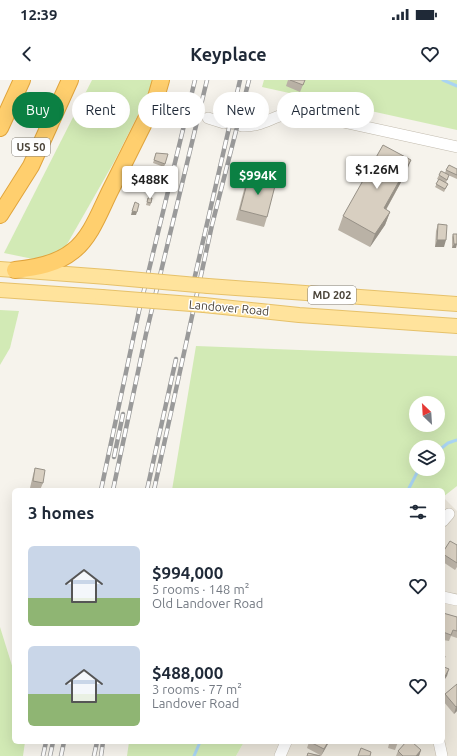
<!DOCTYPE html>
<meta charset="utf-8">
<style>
body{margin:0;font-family:Ubuntu,sans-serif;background:#f2f2f3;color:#1f2937;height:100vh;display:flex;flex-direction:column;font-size:15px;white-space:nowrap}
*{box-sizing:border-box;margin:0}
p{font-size:13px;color:#747a83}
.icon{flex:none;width:22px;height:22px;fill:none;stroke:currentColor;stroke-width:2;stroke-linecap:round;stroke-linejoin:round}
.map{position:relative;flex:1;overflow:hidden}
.drawer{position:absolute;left:12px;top:408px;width:433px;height:256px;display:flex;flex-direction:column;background:#fff;border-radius:6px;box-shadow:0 4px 16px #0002}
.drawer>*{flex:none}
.top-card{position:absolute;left:12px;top:12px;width:433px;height:36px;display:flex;gap:8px}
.needle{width:26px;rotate:335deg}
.buttons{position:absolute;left:409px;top:316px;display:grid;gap:8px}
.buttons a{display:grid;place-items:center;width:36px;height:36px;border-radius:50%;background:#fff;box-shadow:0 4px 16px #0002;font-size:20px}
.price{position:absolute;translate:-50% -34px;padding:0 9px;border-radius:4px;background:#fff;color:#222;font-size:13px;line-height:26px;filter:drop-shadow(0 1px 2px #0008)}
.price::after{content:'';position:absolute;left:50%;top:24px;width:12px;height:9px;margin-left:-6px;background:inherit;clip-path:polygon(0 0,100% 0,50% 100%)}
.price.active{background:#0b8043;color:#fff}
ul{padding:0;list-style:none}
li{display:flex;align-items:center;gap:12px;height:100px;padding:0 16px}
li span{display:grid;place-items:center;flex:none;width:112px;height:80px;border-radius:6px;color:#555}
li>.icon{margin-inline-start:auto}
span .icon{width:48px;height:48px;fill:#fffc;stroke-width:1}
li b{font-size:17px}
h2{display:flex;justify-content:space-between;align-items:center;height:48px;padding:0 16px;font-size:17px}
.chip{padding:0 14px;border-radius:18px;background:#fff;box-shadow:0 4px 16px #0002;font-size:14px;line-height:36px}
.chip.active{background:#0b8043;color:#fff}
.status{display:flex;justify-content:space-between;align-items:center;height:28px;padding:0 20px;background:#fff;direction:ltr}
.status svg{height:11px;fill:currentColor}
header{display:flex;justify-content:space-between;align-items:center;height:52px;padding:0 16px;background:#fff;font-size:18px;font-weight:600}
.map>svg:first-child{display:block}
.residential{fill:#eae5da}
.green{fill:#d2eab5;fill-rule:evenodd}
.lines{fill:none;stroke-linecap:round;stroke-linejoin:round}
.stream{stroke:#a9d4f2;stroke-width:3}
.minor-tunnel{stroke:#d4d0c8;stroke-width:11;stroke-dasharray:11 5.5;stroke-linecap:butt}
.minor-casing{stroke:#c2bbae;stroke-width:12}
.major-casing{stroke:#e6c16a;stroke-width:16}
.highway-casing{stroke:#e0a43c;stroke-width:18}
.minor{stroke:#fff;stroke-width:11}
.major{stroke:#ffe39c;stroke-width:14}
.highway{stroke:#ffcf6e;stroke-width:16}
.rail-casing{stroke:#9a9a9a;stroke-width:4.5}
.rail{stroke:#fff;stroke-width:3;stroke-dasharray:9;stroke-linecap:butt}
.major-bridge-casing{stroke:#e6c16a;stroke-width:16;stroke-linecap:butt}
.major-bridge{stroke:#ffe39c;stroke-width:14}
.wall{fill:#bab2a6}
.shaded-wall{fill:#979187}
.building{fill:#d8cfc1;stroke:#979187}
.labels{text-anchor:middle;stroke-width:3;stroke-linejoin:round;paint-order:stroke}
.shield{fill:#fff;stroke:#817c74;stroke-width:1}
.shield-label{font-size:11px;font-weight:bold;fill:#4b4439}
.street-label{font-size:12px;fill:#4b4439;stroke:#fff}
</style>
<div class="status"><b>12:39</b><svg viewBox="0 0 49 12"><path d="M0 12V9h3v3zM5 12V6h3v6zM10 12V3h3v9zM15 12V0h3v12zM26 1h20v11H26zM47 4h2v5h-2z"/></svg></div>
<header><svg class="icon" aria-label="back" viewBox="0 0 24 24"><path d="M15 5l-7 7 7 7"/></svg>Keyplace<svg class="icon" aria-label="heart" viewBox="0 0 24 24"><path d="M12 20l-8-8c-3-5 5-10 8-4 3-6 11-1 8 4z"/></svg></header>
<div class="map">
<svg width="457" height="676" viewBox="0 0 457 676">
<rect width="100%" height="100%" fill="#f6f3ec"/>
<path class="residential" d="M443 417 457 431V676H236L244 662H443Z"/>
<g class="green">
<path d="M92 0H152L150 11 114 82 62 173 33 179 4 173Z"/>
<path d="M264 0H457V50L262 7Z"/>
<path d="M0 230 19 231 10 268 0 285Z"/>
<path d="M196 266 457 276V406L443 417V410H172ZM416 323H438V345H416ZM416 367H438V389H416Z"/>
<path d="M0 547 14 592V662H25L23 676H0Z"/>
<path d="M129 662H244L236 676H127Z"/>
</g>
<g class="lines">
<g class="stream">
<path d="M443 0 457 6"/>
<path d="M438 371 448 363 457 360"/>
<path d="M408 410 419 389"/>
<path d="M194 676 200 662"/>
</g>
<path class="minor-tunnel" d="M224 43 242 46"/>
<defs>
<g id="minor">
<path d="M208 38 224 43"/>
<path d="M242 46C267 47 276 31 302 33L457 67"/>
<path d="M443 441 449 434"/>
<path d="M443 517 457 520"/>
<path d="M439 662 442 676"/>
<path d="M280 676 286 662"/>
</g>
<g id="major">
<path d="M0 189 107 197"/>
<path d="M208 206 457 224"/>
<path d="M0 210 102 217"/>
<path d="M204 225 299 235 457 246"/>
</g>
<g id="highway">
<path d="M0 48 22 0"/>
<path d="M0 135 31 86 70 0"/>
<path d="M15 190C36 188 57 184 73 171 91 157 100 131 110 111 125 81 140 51 155 21L161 0"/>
</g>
</defs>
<use href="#minor" class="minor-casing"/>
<use href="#major" class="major-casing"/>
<use href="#highway" class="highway-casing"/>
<use href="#minor" class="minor"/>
<use href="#major" class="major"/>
<use href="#highway" class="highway"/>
<defs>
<g id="rail">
<path d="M192 209 240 0"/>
<path d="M114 377 123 334"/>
<path d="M101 410 139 231 195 0"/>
<path d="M113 410 146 254 207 0"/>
<path d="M147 410 176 279"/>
<path d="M154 410 212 145 249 0"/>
<path d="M43 676 46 662"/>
<path d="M50 676 53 662"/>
<path d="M61 676 64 662"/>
<path d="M94 676 97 662"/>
<path d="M101 676 103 662"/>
</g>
</defs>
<use href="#rail" class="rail-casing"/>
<use href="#rail" class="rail"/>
<defs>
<g id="major-bridge">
<path d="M107 197 208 206"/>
<path d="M102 217 204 225"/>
</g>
</defs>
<use href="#major-bridge" class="major-bridge-casing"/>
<use href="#major-bridge" class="major-bridge"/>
</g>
<g class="wall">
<path d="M288 0H305L300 12 286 6Z"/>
<path d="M156 73 165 84 164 87 153 83Z"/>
<path d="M457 89V99L448 95V99L446 102 448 104 444 112 435 107 439 100 437 99 439 95 445 93 446 90Z"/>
<path d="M154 90 153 112 152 116 148 115Z"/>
<path d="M406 93 386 130 390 132 385 145 370 167 338 150 343 136Z"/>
<path d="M249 96 267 137 264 147 236 140 245 106Z"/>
<path d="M148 118 151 123 150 126 146 125Z"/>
<path d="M438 144 444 167H435L436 151Z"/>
<path d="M453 154 456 168H452V157Z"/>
<path d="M35 388 43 403 40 410 30 408 33 395Z"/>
<path d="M457 464V487L455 490 443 482V472Z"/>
<path d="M443 533 457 537V558L451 556 449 561 443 560Z"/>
<path d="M457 604V631L454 634 443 621 445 614Z"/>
<path d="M309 662H329L321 676H307L308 673 320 675 307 668Z"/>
<path d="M380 662H398L395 670 388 668 389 664Z"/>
<path d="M421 670 419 676H396L398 671Z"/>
</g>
<g class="shaded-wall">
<path d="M411 80 406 93 379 142 384 128Z"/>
<path d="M132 131 137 132 136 135H131Z"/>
<path d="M390 132 385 145 370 167 375 154Z"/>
<path d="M437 160H446L444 167H435Z"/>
<path d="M454 164H457L456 168H452Z"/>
<path d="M449 589 447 596 443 602V600Z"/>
<path d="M457 626V631L454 634 456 627Z"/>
<path d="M328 662H329L321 676 324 669Z"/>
<path d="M421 670 419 676H416Z"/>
</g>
<g class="building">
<path d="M290 0H305L303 5Z"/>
<path d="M383 65 411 80 384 128 390 132 375 154 343 136Z"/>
<path d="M156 73 168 74 165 84 154 80Z"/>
<path d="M449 85 457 89V95L446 90Z"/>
<path d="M154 90 158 91 153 112H149Z"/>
<path d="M441 91 449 95 447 100 439 95Z"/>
<path d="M249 96 276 102 267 137 240 130Z"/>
<path d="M439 99 448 104 445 109 436 104Z"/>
<path d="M148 118H152L151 123 147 122Z"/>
<path d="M135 122 139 124 137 132 132 131Z"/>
<path d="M438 144 447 145 446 160H437Z"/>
<path d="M453 154H457V164H454Z"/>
<path d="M35 388 45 390 43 403 33 401Z"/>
<path d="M450 461 457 465V483L443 474V472Z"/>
<path d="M443 533 457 537V551L453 550 451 555 443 552Z"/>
<path d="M443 576H445L444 580H443Z"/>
<path d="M444 587 449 589 443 600V588Z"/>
<path d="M457 604V626L456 627 445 614Z"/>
<path d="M310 662H328L324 669Z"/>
<path d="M406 662H412L421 670 416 676H403L398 671Z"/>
<path d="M361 668 371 672 370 676H358Z"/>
<path d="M308 673 320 676H307Z"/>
</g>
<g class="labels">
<g class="shield">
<rect x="12" y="58" width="38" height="18" rx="3"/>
<rect x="308" y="206" width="48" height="18" rx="3"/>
</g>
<g class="shield-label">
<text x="31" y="71">US 50</text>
<text x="332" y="219">MD 202</text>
</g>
<g class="street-label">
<text transform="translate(229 228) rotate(5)" y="4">Landover Road</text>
</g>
</g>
</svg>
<div class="buttons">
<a><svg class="needle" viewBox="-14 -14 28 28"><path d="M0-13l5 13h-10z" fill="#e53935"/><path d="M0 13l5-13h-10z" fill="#747a83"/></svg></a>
<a><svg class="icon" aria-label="layers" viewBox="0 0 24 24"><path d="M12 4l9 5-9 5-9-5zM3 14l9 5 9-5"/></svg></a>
</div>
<b class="price" style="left:377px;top:110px">$1.26M</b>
<b class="price active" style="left:258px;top:116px">$994K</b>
<b class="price" style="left:150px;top:120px">$488K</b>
<div class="top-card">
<a class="chip active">Buy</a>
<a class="chip">Rent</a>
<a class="chip">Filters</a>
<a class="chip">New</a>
<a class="chip">Apartment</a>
</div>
<section class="drawer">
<h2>3 homes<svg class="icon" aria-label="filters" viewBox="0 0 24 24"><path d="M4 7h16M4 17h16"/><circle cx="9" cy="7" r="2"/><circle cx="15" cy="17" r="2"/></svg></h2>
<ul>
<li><span style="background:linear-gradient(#c9d6e8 65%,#8fb573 0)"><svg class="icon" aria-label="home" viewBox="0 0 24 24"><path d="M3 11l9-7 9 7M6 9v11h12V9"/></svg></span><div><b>$994,000</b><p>5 rooms · 148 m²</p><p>Old Landover Road</p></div><svg class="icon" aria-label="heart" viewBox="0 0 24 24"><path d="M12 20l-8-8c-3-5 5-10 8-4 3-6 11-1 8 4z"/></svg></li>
<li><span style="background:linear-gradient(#c9d6e8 60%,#8fb573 0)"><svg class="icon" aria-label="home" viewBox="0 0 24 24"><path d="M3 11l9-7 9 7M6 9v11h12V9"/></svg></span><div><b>$488,000</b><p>3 rooms · 77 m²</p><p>Landover Road</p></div><svg class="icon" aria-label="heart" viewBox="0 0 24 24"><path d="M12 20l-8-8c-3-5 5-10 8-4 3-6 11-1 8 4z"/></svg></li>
</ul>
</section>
</div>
